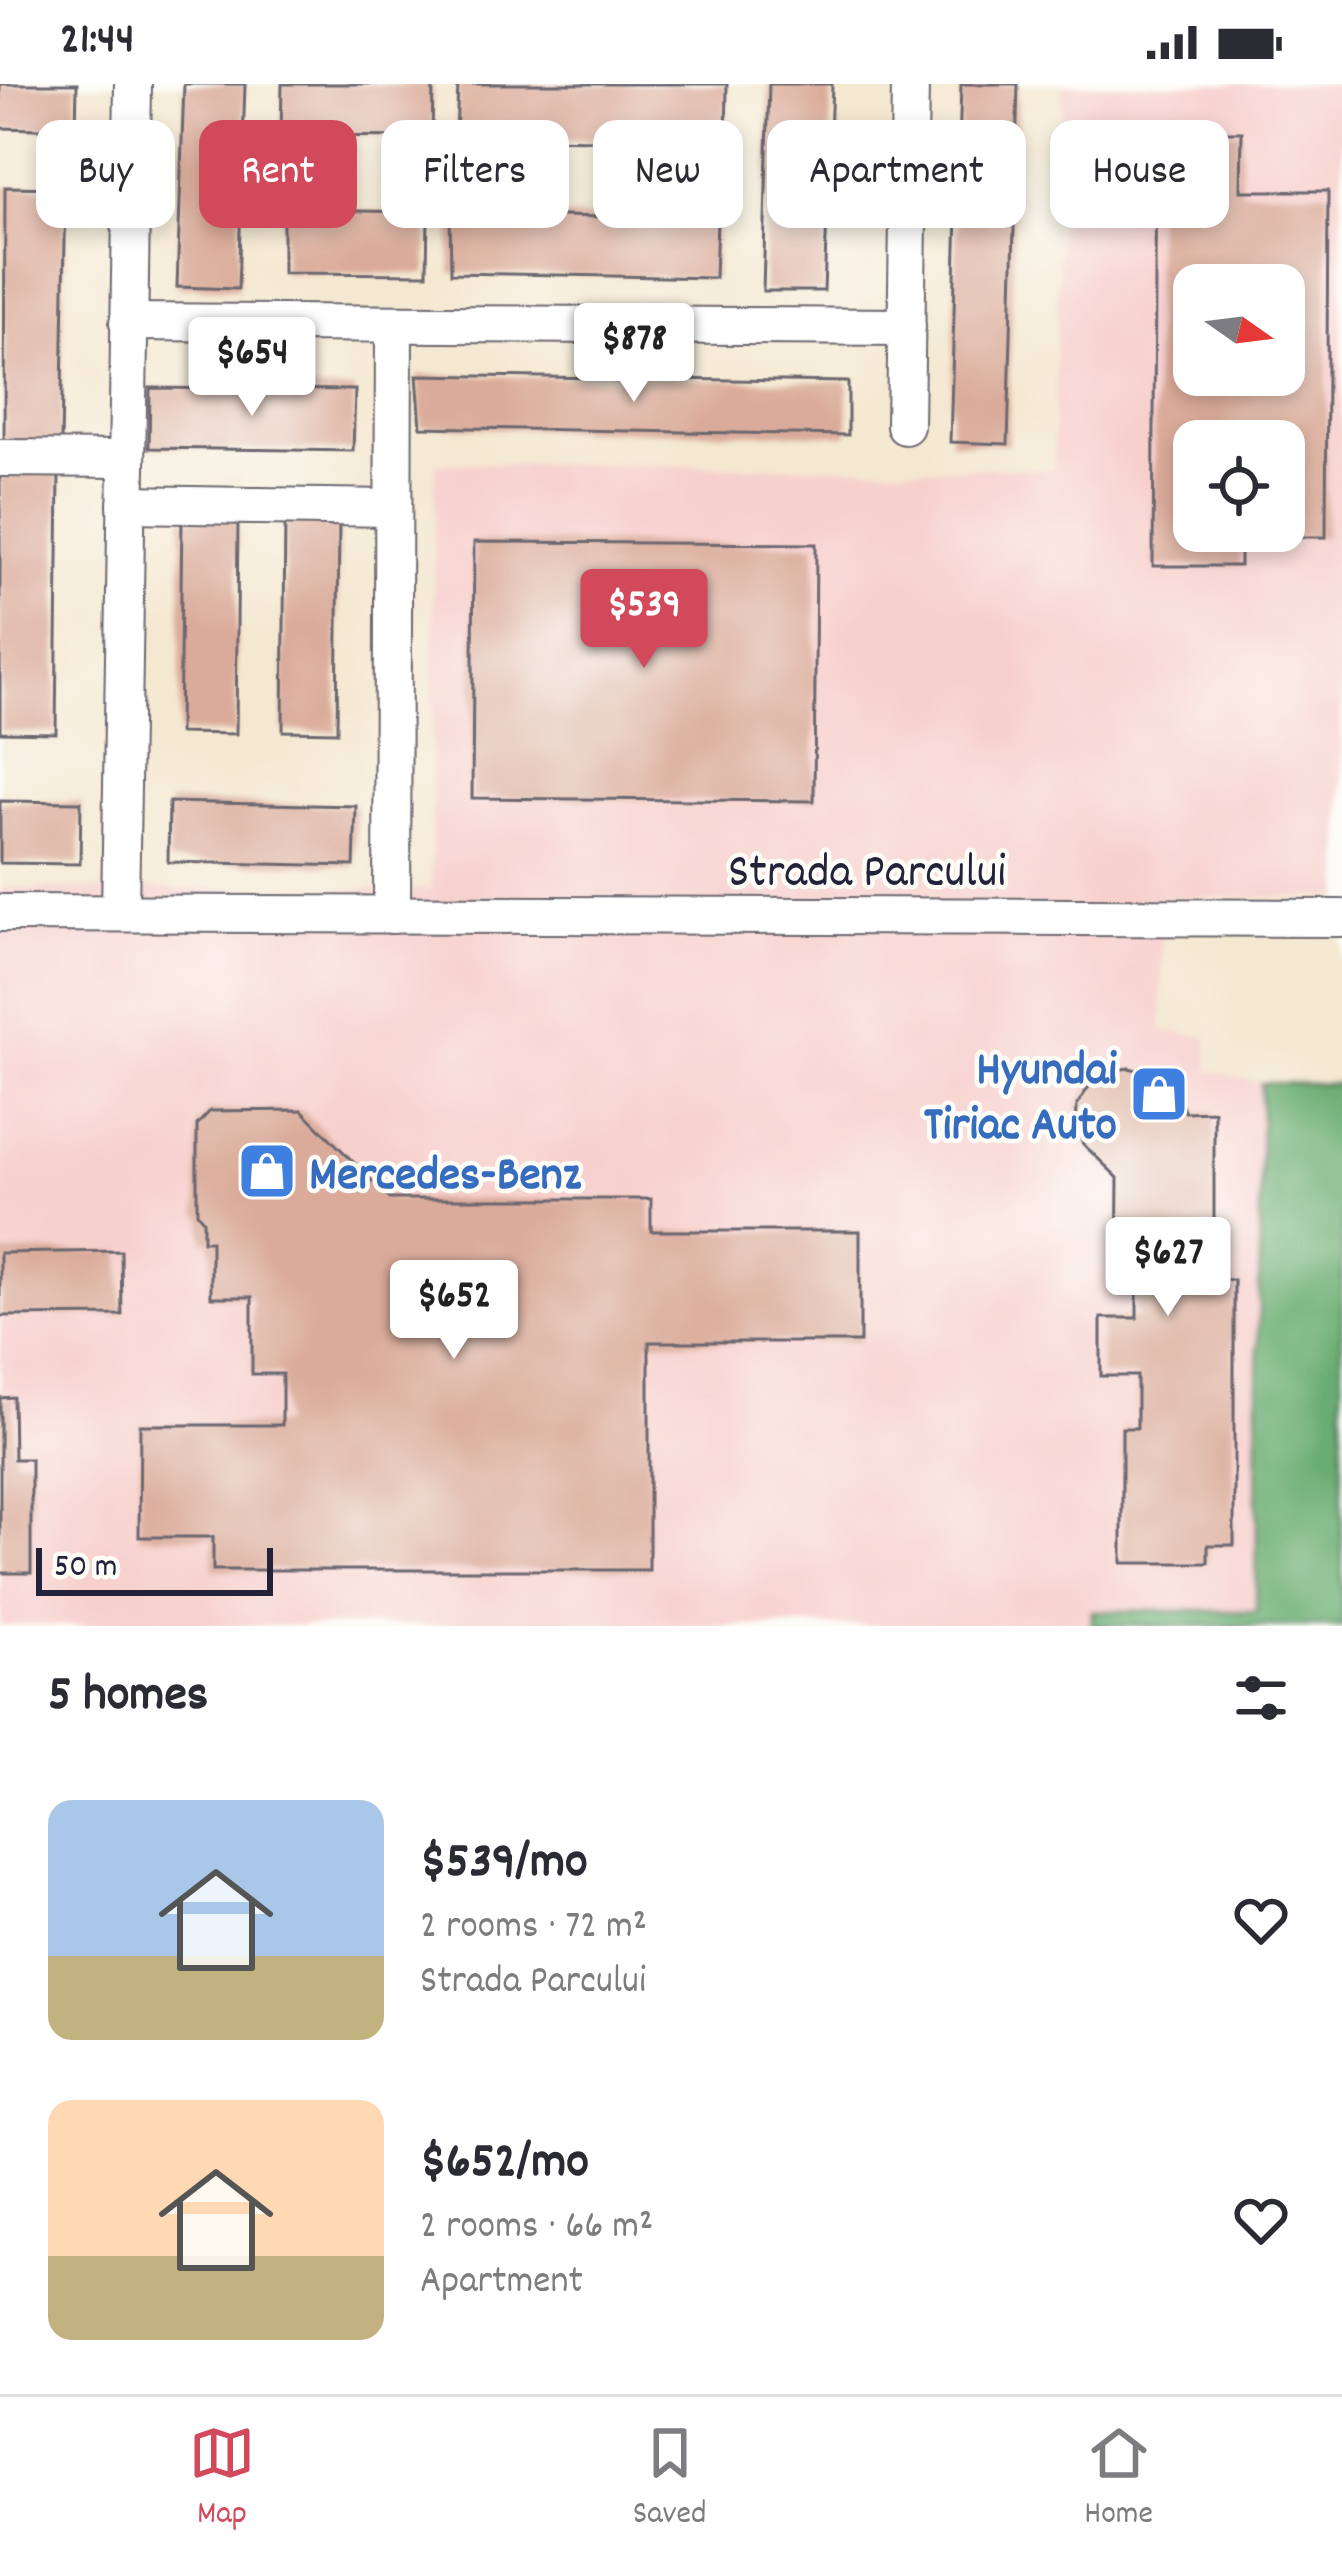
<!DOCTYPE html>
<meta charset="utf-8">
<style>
body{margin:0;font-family:Dekko,sans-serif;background:#f2f2f3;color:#2b2b33;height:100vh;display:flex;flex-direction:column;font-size:45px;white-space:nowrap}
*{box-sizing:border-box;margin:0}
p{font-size:39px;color:#7c7c81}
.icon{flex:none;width:66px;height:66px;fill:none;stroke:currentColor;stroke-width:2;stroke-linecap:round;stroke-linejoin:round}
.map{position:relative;height:1542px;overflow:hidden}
.details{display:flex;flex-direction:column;background:#fff;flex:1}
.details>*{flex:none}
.top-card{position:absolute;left:36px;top:36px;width:1272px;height:108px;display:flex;gap:24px}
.needle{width:78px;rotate:104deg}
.controls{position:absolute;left:1173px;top:180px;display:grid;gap:24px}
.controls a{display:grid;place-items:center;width:132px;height:132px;border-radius:24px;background:#fff;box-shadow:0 6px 18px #0003;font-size:60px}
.scale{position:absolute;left:36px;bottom:30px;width:237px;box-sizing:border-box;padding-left:12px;border:6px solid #22223b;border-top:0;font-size:33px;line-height:42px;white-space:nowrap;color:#22223b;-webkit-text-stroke:9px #fdfcf7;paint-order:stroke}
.price{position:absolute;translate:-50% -102px;padding:0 27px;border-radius:12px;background:#fff;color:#222;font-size:39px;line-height:78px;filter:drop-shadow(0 3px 6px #0008)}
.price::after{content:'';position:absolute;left:50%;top:72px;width:36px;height:27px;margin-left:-18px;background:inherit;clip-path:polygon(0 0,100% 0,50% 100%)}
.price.current{background:#d1495b;color:#fff}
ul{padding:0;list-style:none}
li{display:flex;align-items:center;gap:36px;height:300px;padding:0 48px}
li span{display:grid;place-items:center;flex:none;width:336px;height:240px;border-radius:24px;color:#555}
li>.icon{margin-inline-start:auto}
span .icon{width:144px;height:144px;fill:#fffc;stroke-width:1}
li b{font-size:51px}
h2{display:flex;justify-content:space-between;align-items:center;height:144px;padding:0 48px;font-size:51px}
.chip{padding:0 42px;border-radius:24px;background:#fff;box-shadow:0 6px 18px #0003;font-size:42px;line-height:108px}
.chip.current{background:#d1495b;color:#fff}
.status{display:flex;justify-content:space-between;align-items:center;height:84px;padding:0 60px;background:#fff;direction:ltr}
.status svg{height:33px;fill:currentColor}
.tabs{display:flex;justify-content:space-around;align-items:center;height:168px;border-top:3px solid #e1e1e2;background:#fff;font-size:33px;color:#7c7c81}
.tabs a{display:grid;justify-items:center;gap:6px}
.tabs .current{color:#d1495b}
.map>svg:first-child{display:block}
.built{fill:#f7d0ce;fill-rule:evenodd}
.forest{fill:#6aad72;stroke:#466856;stroke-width:3}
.building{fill:#daab9a;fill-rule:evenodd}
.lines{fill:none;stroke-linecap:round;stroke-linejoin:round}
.minor-casing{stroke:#6c6770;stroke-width:40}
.minor{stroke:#fff;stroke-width:36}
.labels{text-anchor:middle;stroke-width:9;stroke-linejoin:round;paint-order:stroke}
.street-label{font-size:48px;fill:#22223b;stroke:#fdfcf7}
.shop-label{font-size:48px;font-weight:bold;fill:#366cbe;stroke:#fdfcf7;text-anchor:end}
</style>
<div class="status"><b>21:44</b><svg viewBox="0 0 49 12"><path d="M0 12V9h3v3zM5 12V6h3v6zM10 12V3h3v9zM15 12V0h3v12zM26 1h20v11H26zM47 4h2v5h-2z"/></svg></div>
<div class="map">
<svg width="1342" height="1542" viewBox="0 0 1342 1542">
<rect width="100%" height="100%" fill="#fdfcf7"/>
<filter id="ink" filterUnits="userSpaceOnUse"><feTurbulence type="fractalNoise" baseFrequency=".00833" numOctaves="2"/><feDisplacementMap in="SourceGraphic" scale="24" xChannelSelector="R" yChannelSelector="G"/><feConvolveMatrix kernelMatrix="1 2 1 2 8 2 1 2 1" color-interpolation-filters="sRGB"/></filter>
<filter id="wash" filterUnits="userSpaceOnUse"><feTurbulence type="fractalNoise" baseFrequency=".004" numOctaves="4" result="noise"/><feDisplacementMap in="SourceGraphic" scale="48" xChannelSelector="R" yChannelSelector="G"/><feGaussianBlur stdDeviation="2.7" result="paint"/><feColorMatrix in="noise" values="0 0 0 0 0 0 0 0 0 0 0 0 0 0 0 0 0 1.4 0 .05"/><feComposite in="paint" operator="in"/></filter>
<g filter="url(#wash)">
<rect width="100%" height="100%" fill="#f4e8d1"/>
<path class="built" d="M1063 0H1342V813L1162 814V947L1207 952 1209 986 1261 999 1256 1528 1093 1527 1092 1542H0V805H431L435 379 1053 385ZM1194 201H1284V291H1194ZM1194 357H1284V447H1194Z"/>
<path class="forest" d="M1261 999 1342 1000V1542H1092V1527H1256Z"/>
<g id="blocks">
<g class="building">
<path d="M0 0H77L76 46 0 44Z"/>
<path d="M184 0H245L238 205 177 203Z"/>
<path d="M282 0H433L432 53 281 52Z"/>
<path d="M458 0H727L726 59 456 53Z"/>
<path d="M769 0H832L824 207H763Z"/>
<path d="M961 0H1018L1008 360 950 358Z"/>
<path d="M1156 48H1242L1241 107H1328L1326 453H1240V482H1153ZM1194 201H1284V291H1194ZM1194 357H1284V447H1194Z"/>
<path d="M5 103 66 104 61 360H4Z"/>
<path d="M283 126 428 128 427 190 283 189Z"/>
<path d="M450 129 717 136 715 194 451 189Z"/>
<path d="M417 291 848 298V351L421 343Z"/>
<path d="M150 304 355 306 353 367 149 364Z"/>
<path d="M0 387 59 388 56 649 0 648Z"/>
<path d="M285 433 339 434 337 648 283 647Z"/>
<path d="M182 434H238L236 650 179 649Z"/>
<path d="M474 458 816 460 814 717 472 714Z"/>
<path d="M0 717 81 718 80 780 0 779Z"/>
<path d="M169 718 356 722 354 782 168 778Z"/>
<path d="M1129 984 1160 992 1175 1007 1185 1028 1214 1027V1196H1234V1461H1208V1479H1122V1344H1137V1292H1101V1234H1137V1192H1117L1118 1094 1083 1060 1076 1042 1077 1021 1090 1001 1110 987Z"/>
<path d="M302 1026 390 1115H651V1147H860V1258H649V1486H213V1453H139L140 1341H282V1290H252V1213H211V1157H203V1136L197 1129V1041L210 1027Z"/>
<path d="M121 1167 122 1231 0 1232V1169Z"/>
<path d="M13 1313 14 1375H31V1489H0V1314Z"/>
</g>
</g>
</g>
<g filter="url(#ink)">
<use href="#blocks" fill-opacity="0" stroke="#6c6770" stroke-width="3"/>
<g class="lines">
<defs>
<g id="minor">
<path d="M128 238 907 243"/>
<path d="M905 342 910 0"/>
<path d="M0 374 126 375"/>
<path d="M126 420 393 424"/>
<path d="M0 829 1342 834"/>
<path d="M120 829 133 0"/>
<path d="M392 831 394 240"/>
</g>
</defs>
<use href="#minor" class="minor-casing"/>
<use href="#minor" class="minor"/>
</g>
</g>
<defs>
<symbol id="shop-square" viewBox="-11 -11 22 22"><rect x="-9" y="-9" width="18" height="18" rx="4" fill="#3f7fe0" stroke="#fdfcf7"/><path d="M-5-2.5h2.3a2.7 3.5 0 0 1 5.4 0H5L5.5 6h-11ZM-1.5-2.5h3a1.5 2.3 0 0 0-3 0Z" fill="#fff"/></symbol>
</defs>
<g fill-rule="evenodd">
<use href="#shop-square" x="1126" y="977" width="66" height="66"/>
<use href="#shop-square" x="234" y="1054" width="66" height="66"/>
</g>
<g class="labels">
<g class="street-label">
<text x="867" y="801">Strada Parcului</text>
</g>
<g class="shop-label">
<text x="1117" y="999">Hyundai<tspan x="1117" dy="55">Tiriac Auto</tspan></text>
<text x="309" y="1104" text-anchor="start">Mercedes-Benz</text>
</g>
</g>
</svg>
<div class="controls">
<a><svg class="needle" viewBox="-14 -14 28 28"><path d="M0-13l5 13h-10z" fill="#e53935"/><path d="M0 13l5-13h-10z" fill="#7c7c81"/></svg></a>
<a><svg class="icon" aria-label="locate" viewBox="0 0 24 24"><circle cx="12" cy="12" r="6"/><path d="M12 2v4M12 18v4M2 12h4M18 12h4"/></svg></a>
</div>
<div class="scale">50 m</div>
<b class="price" style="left:634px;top:321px">$878</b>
<b class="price" style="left:252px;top:335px">$654</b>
<b class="price current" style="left:644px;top:587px">$539</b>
<b class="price" style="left:1168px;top:1235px">$627</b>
<b class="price" style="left:454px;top:1278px">$652</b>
<div class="top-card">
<a class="chip">Buy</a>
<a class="chip current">Rent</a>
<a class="chip">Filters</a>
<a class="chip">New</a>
<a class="chip">Apartment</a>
<a class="chip">House</a>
</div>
</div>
<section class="details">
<h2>5 homes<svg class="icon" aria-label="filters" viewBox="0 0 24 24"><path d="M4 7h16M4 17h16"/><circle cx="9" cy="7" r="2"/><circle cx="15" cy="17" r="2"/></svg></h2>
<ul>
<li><span style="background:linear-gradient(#a9c7e8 65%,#c2b280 0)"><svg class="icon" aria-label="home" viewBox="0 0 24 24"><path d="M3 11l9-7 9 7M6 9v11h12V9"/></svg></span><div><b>$539/mo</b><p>2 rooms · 72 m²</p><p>Strada Parcului</p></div><svg class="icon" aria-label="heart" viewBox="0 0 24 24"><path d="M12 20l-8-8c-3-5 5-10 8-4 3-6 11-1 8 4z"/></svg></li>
<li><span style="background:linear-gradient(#ffd9b3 65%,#c2b280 0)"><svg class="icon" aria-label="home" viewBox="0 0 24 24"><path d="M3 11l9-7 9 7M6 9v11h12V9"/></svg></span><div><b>$652/mo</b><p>2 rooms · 66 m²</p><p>Apartment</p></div><svg class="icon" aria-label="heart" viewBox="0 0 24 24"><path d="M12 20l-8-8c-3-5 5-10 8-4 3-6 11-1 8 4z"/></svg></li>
</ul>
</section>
<nav class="tabs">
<a class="current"><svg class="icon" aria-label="map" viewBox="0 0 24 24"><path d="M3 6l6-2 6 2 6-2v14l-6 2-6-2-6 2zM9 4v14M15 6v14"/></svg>Map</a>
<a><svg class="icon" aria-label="saved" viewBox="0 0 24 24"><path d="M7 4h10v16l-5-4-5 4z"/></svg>Saved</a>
<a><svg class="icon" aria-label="home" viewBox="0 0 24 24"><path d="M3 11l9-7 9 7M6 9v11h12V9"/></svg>Home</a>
</nav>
